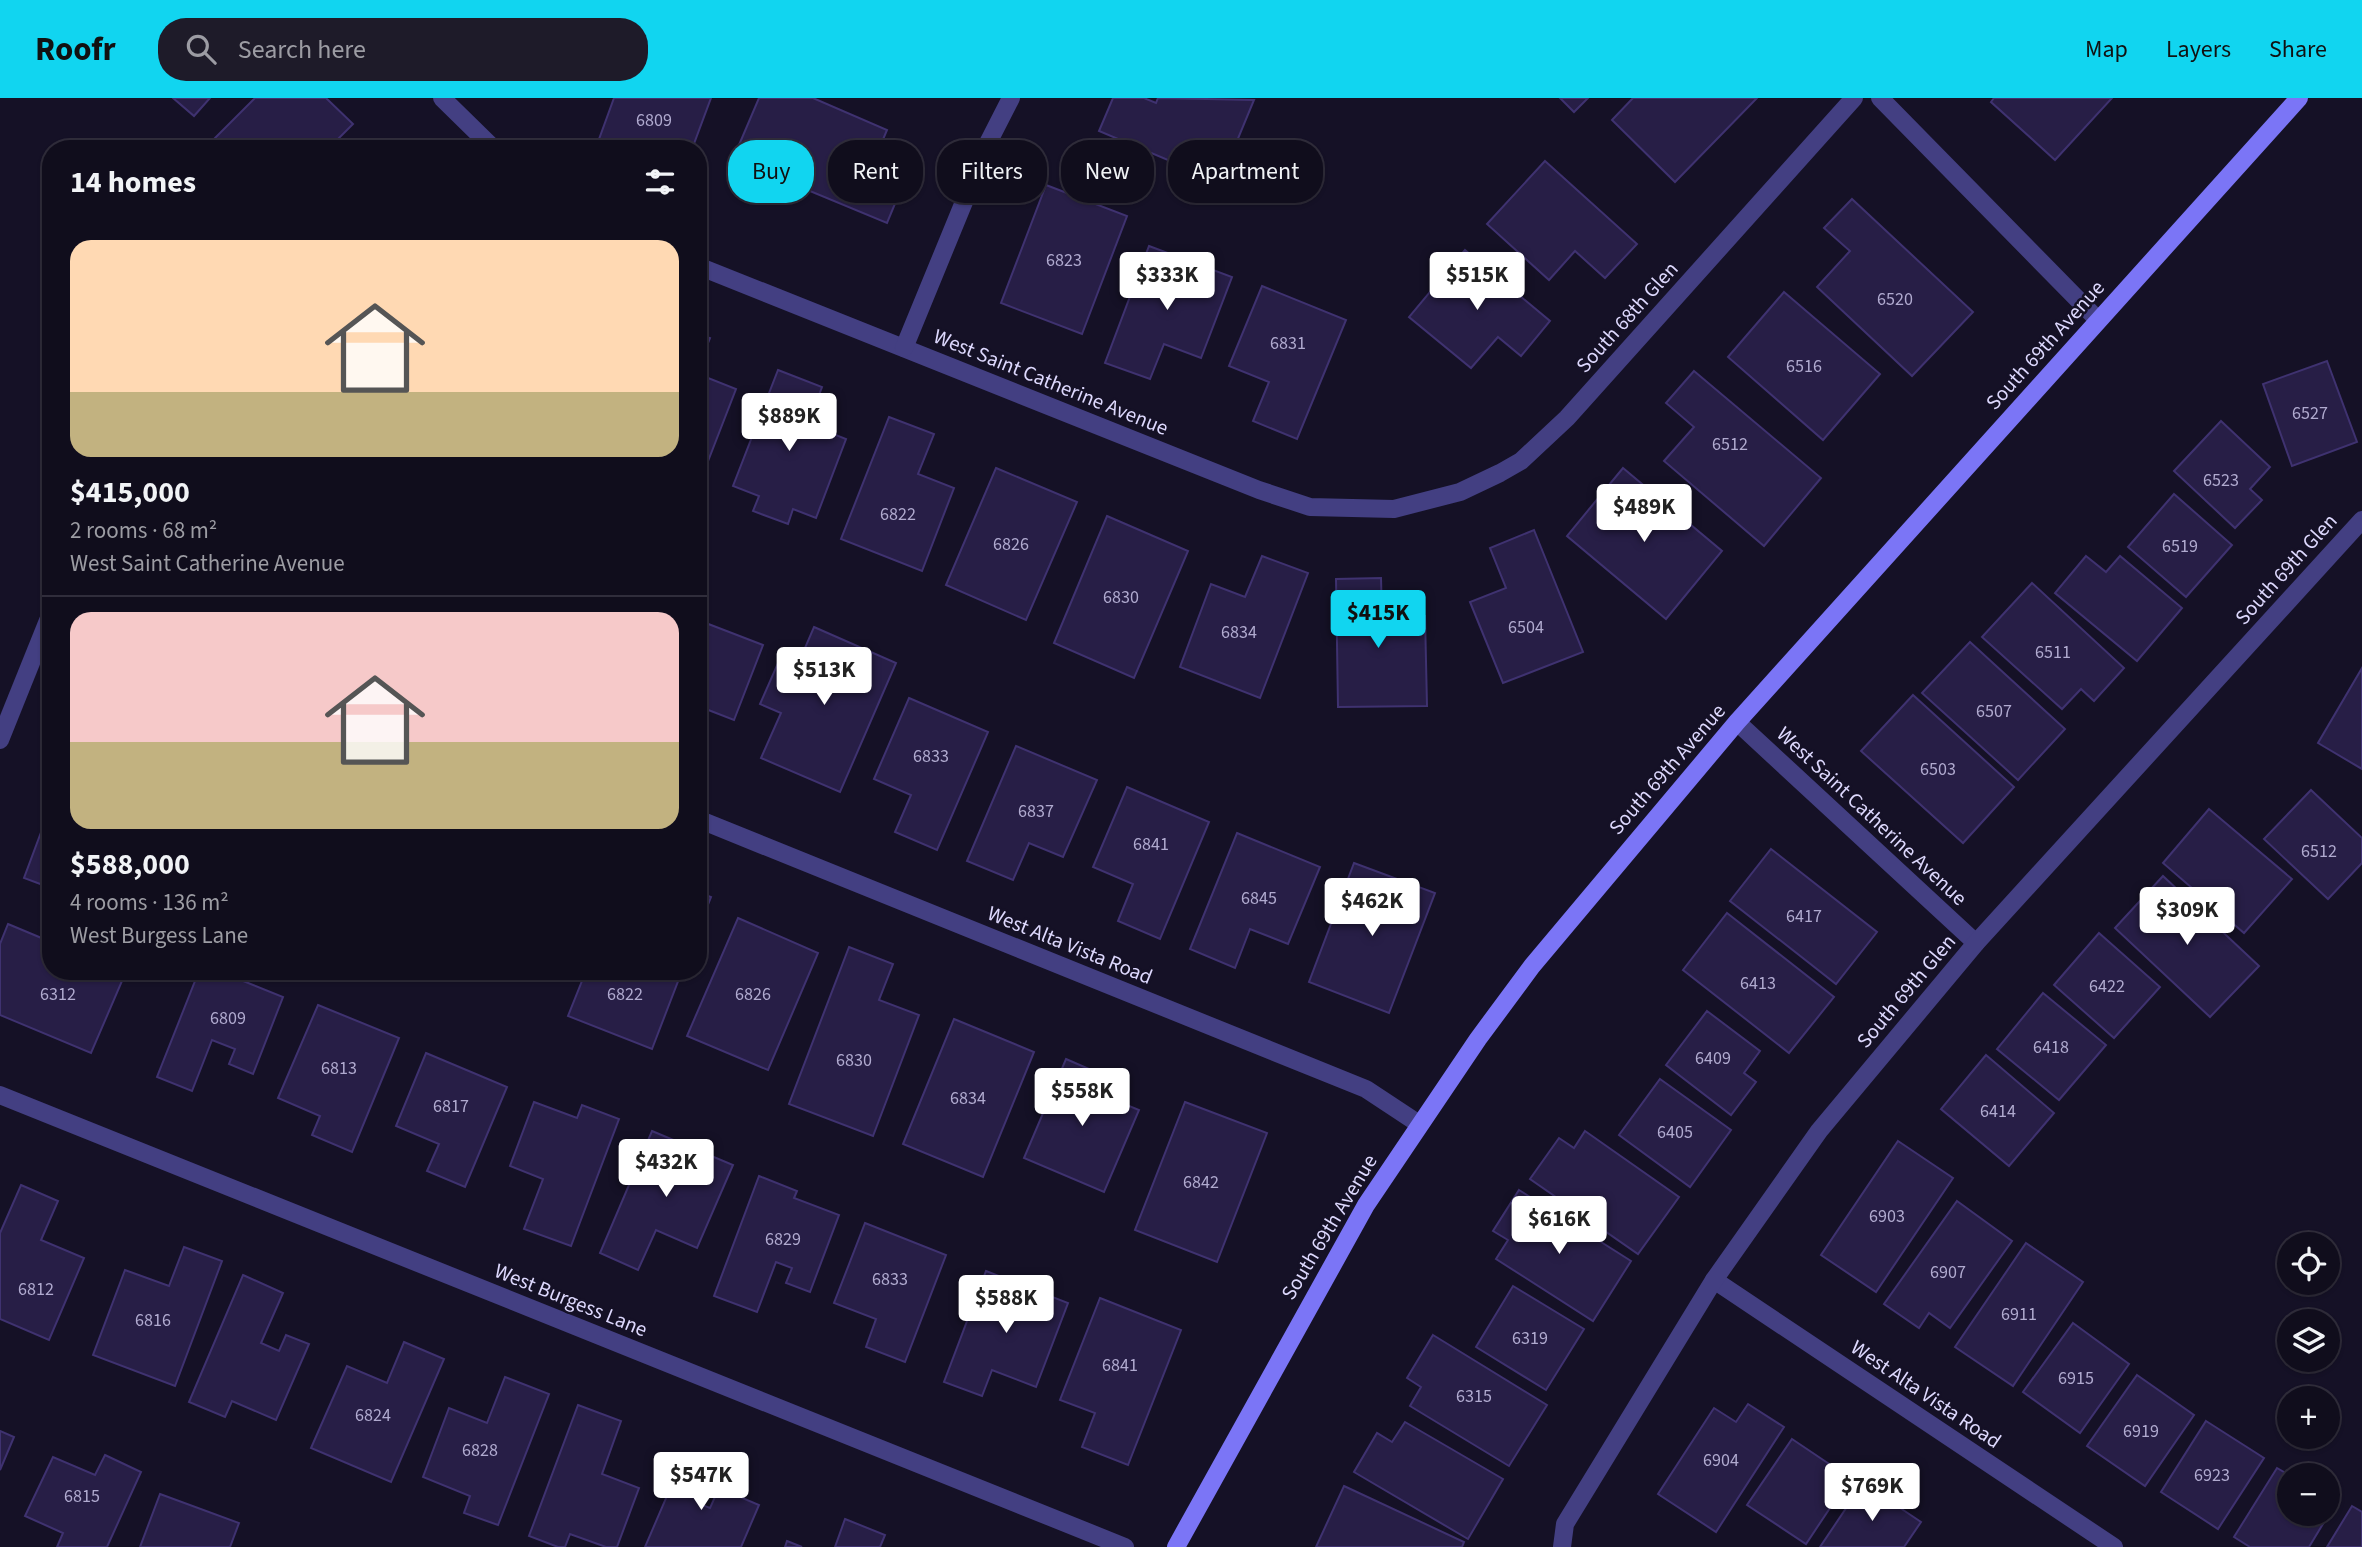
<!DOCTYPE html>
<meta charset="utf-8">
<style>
body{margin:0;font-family:"Source Sans 3",sans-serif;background:#1e1b29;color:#f1f3f6;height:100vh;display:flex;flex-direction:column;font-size:26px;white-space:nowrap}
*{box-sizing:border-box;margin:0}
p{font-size:23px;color:#9c9ca3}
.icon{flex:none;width:38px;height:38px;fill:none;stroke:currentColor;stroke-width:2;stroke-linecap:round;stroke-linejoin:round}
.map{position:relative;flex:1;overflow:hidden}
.drawer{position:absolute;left:42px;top:42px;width:665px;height:840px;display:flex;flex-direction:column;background:#100d1c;border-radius:28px;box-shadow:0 2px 5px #0004,0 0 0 2px #302d3b}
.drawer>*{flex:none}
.hud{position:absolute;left:728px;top:42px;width:665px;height:63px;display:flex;gap:14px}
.buttons{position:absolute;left:2277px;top:1134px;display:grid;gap:14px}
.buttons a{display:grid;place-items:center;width:63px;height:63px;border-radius:50%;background:#100d1c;box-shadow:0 2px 5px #0004,0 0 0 2px #302d3b;font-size:35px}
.price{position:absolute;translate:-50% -60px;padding:0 16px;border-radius:7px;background:#fff;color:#222;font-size:23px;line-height:46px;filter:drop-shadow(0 2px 4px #0008)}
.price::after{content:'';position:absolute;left:50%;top:42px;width:21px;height:16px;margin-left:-10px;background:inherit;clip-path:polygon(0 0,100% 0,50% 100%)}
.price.selected{background:#11d5f0;color:#111}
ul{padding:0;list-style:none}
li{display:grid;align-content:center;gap:14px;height:371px;padding:0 28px}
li+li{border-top:2px solid #302d3b}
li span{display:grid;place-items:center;height:217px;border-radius:21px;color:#555}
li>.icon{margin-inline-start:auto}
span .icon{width:126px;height:126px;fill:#fffc;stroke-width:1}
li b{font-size:30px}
h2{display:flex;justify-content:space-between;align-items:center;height:84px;padding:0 28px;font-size:30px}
.tag{padding:0 24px;border-radius:28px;background:#100d1c;box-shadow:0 2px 5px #0004,0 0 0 2px #302d3b;font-size:24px;line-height:63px}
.tag.selected{background:#11d5f0;color:#111}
header{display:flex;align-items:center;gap:42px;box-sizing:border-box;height:98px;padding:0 35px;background:#11d5f0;color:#111}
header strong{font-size:33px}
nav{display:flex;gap:38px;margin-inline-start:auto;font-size:24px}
.search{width:490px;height:63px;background:#1e1b29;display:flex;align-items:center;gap:18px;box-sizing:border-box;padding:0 24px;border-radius:28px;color:#9c9ca3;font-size:26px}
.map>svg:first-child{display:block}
.building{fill:#271e46;stroke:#3f3270;stroke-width:2}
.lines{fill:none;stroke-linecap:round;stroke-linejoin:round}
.street{stroke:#433f82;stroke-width:18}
.secondary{stroke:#7b75f6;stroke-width:18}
.labels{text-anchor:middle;stroke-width:5;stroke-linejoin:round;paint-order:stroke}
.number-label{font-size:18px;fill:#b0aacf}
.street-label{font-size:21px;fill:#ddd8fd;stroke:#151126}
</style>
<header>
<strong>Roofr</strong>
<div class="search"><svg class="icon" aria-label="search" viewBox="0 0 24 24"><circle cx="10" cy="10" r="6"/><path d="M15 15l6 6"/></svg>Search here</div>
<nav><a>Map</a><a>Layers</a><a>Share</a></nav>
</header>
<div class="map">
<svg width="2362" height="1449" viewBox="0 0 2362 1449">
<rect width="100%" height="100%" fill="#151126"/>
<g class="building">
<path d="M173 0H210L194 18Z"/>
<path d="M255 0H326L353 26 328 51H204Z"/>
<path d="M614 0H711L692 51H616L598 44Z"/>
<path d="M759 0H813L887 32 871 70 904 84 887 125 733 61Z"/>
<path d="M1113 0H1144L1156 5 1158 0 1254 2 1220 84 1099 33Z"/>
<path d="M1560 0H1588L1574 14Z"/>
<path d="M1633 0H1757L1675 84 1612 22Z"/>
<path d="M1994 0H2112L2055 62 1991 4Z"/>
<path d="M1545 63 1637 146 1605 180 1575 153 1549 182 1487 126Z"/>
<path d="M1046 87 1127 118 1082 236 1001 205Z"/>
<path d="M1852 101 1973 214 1912 278 1817 189 1850 153 1824 130Z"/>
<path d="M1149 148 1232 179 1201 260 1164 246 1150 281 1105 265Z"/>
<path d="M1465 152 1550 223 1521 258 1498 239 1471 270 1409 219Z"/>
<path d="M1262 188 1346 222 1297 341 1253 323 1269 284 1229 268Z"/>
<path d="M1784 194 1880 276 1823 342 1728 259Z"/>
<path d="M698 236 710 240 698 270Z"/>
<path d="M2327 263 2357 344 2292 368 2263 286Z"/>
<path d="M778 272 822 289 808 326 846 341 816 420 793 411 788 426 753 413 759 398 733 388Z"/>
<path d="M1694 273 1821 380 1764 448 1664 363 1694 329 1666 305Z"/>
<path d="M698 276 736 291 698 389Z"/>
<path d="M889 319 934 336 918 376 954 390 922 473 841 441Z"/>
<path d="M2221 323 2270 369 2250 391 2262 402 2235 430 2174 373Z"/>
<path d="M996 370 1077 404 1026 522 946 487Z"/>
<path d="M1623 370 1722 453 1666 521 1567 438Z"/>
<path d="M2174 396 2232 447 2186 499 2128 449Z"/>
<path d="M1107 418 1188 453 1134 580 1054 545Z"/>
<path d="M1534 432 1583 554 1503 585 1470 504 1506 490 1490 450Z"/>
<path d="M1262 458 1308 475 1260 600 1180 569 1211 486 1245 499Z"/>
<path d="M2086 458 2106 474 2120 458 2182 510 2137 563 2055 495Z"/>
<path d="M1381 480 1382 518H1425L1427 608 1338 609 1336 481Z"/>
<path d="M2032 485 2124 570 2094 603 2081 591 2062 611 1982 539Z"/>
<path d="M698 522 763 547 734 622 698 608Z"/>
<path d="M814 529 896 565 840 694 761 660 781 615 760 606 782 556 799 564Z"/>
<path d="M1970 544 2065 631 2018 682 1922 595Z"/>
<path d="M2362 570V671L2318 645Z"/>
<path d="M1913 597 2014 689 1963 745 1861 653Z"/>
<path d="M909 600 988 634 937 752 895 734 911 697 874 681Z"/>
<path d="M1016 648 1097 682 1063 759 1029 745 1013 782 967 763Z"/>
<path d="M1127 689 1209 724 1160 841 1118 823 1133 786 1093 769Z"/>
<path d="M2311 692 2362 740V765L2328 801 2264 741Z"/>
<path d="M2209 711 2292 781 2244 835 2163 765Z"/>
<path d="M43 729 51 732V790L24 780Z"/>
<path d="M1237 735 1320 769 1288 846 1250 831 1235 870 1190 851Z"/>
<path d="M1771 751 1877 834 1836 886 1730 803Z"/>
<path d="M1354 765 1435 795 1389 915 1309 884Z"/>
<path d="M2163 778 2259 868 2210 919 2115 830Z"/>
<path d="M698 794 711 799 698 832Z"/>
<path d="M1727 815 1834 899 1789 955 1683 872Z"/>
<path d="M738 820 818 855 768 972 687 938Z"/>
<path d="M8 826 51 844V873L125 876 91 955 0 917V846Z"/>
<path d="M2099 835 2160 889 2114 940 2054 887Z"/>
<path d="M849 849 893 866 879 902 919 917 873 1038 789 1006Z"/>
<path d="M199 873H241L238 881 283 899 253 976 229 966 235 951 212 942 192 993 157 979Z"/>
<path d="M586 873H682L652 951 568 918Z"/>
<path d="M2043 895 2106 947 2059 1002 1997 951Z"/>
<path d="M318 907 399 940 352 1054 312 1037 320 1018 278 1000Z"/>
<path d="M1707 913 1760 953 1744 975 1756 984 1731 1017 1666 967Z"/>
<path d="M954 921 1034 954 983 1079 903 1046Z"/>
<path d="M426 955 507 989 465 1089 427 1073 439 1046 396 1028Z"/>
<path d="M1986 957 2054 1015 2009 1068 1941 1011Z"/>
<path d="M1066 961 1112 981 1105 998 1139 1012 1104 1094 1024 1060Z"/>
<path d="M1660 981 1731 1032 1690 1089 1619 1037Z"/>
<path d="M534 1004 577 1020 582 1007 619 1021 571 1148 524 1131 543 1081 510 1068Z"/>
<path d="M1185 1004 1267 1035 1217 1164 1135 1132Z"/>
<path d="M652 1033 733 1067 697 1150 656 1132 638 1172 600 1155Z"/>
<path d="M1585 1033 1679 1099 1638 1156 1530 1081 1559 1040 1574 1050Z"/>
<path d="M1898 1043 1953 1080 1876 1194 1821 1157Z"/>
<path d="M759 1078 797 1093 794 1100 839 1117 810 1194 786 1185 792 1170 776 1164 757 1214 714 1198Z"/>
<path d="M21 1087 58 1103 41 1142 84 1160 49 1242 0 1221V1135Z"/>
<path d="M1519 1092 1631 1163 1593 1223 1496 1161 1508 1142 1493 1133Z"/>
<path d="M1957 1103 2012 1143 1950 1230 1929 1215 1919 1230 1884 1206Z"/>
<path d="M865 1125 946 1157 905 1264 866 1249 876 1221 834 1205Z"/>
<path d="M2026 1145 2083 1184 2013 1288 1955 1249Z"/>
<path d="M184 1149 222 1163 175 1288 93 1257 125 1172 169 1188Z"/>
<path d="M986 1173 1068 1205 1036 1289 992 1272 982 1298 944 1284Z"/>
<path d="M243 1177 283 1195 261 1245 279 1253 286 1237 309 1246 276 1322 232 1303 225 1319 189 1304Z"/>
<path d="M1513 1188 1584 1231 1546 1292 1476 1249Z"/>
<path d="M1100 1200 1181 1232 1128 1367 1082 1349 1095 1315 1060 1302Z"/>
<path d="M2073 1225 2129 1266 2080 1335 2023 1294Z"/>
<path d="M1433 1237 1547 1307 1509 1368 1410 1308 1421 1289 1407 1280Z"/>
<path d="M404 1244 444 1261 391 1384 311 1350 347 1268 387 1285Z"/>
<path d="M2137 1277 2194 1317 2145 1388 2087 1348Z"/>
<path d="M505 1279 549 1296 498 1427 464 1415 470 1398 423 1379 449 1310 487 1325Z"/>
<path d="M1748 1306 1784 1329 1716 1434 1658 1396 1714 1310 1736 1324Z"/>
<path d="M578 1307 621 1323 602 1376 639 1390 617 1449H606L570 1436 565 1449H558L529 1438Z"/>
<path d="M2206 1323 2264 1360 2218 1431 2161 1394Z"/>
<path d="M1405 1324 1503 1381 1468 1441 1354 1374 1377 1335 1392 1344Z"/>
<path d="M0 1333 14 1339 0 1372Z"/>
<path d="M1792 1341 1850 1380 1806 1446 1747 1407Z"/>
<path d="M685 1356 719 1370 702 1407 710 1410 719 1390 759 1407 741 1449H645Z"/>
<path d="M105 1357 141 1374 107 1449H57L63 1435 25 1418 53 1359 95 1377Z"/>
<path d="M2277 1370 2289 1377V1416H2328V1401L2335 1406 2309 1449H2250L2234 1439Z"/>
<path d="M1863 1385 1921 1424 1904 1449H1820Z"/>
<path d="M1344 1388 1464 1444 1462 1449H1316Z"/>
<path d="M160 1396 239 1425 230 1449H140Z"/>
<path d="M2352 1408 2362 1414V1449H2327Z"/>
<path d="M845 1421 885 1437 880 1449H835Z"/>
<path d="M787 1443 802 1449H785Z"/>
</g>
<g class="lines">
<g class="street">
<path d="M442 0 494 51"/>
<path d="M1880 0 2098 222"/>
<path d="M698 168 1259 392 1310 409 1394 411 1460 394 1500 375 1521 363 1567 320 1854 0"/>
<path d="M904 250 989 43 1011 0"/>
<path d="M1737 624 1976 845"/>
<path d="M0 642 51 515"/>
<path d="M698 721 1366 991 1419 1026"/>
<path d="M0 997 1125 1449"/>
<path d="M1714 1182 2114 1449"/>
<path d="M1562 1449 1565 1426 1714 1182 1819 1033 1976 845 2362 422"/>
</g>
<path class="secondary" d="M1176 1449 1366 1107 1478 941 1532 868 1737 624 2299 0"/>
</g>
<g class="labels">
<g class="number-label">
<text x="654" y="28">6809</text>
<text x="1064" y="168">6823</text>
<text x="1895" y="207">6520</text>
<text x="1288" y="251">6831</text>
<text x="1804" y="274">6516</text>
<text x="2310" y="321">6527</text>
<text x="1730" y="352">6512</text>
<text x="2221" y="388">6523</text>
<text x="898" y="422">6822</text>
<text x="1011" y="452">6826</text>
<text x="2180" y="454">6519</text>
<text x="1121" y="505">6830</text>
<text x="1526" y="535">6504</text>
<text x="1239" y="540">6834</text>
<text x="2053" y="560">6511</text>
<text x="1994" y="619">6507</text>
<text x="931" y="664">6833</text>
<text x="1938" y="677">6503</text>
<text x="1036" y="719">6837</text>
<text x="1151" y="752">6841</text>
<text x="2319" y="759">6512</text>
<text x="1259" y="806">6845</text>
<text x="1804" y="824">6417</text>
<text x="1758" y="891">6413</text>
<text x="2107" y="894">6422</text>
<text x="58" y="902">6312</text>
<text x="625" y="902">6822</text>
<text x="753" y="902">6826</text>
<text x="228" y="926">6809</text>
<text x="2051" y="955">6418</text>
<text x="1713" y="966">6409</text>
<text x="854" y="968">6830</text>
<text x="339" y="976">6813</text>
<text x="968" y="1006">6834</text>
<text x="451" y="1014">6817</text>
<text x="1998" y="1019">6414</text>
<text x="1675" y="1040">6405</text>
<text x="1201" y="1090">6842</text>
<text x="1887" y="1124">6903</text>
<text x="783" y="1147">6829</text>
<text x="1948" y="1180">6907</text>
<text x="890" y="1187">6833</text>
<text x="36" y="1197">6812</text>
<text x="2019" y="1222">6911</text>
<text x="153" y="1228">6816</text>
<text x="1530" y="1246">6319</text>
<text x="1120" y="1273">6841</text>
<text x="2076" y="1286">6915</text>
<text x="1474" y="1304">6315</text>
<text x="373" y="1323">6824</text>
<text x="2141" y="1339">6919</text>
<text x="480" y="1358">6828</text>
<text x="1721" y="1368">6904</text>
<text x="2212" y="1383">6923</text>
<text x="82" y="1404">6815</text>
</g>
<g class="street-label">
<text transform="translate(1627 219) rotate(-48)" y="7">South 68th Glen</text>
<text transform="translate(2045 247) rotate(-48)" y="7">South 69th Avenue</text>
<text transform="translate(1051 284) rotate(22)" y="7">West Saint Catherine Avenue</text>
<text transform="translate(2286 471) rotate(-48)" y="7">South 69th Glen</text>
<text transform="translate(1667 671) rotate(-49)" y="7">South 69th Avenue</text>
<text transform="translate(1872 718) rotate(43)" y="7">West Saint Catherine Avenue</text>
<text transform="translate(1070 847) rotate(22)" y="7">West Alta Vista Road</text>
<text transform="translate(1906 893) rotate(-50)" y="7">South 69th Glen</text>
<text transform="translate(1329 1129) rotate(-59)" y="7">South 69th Avenue</text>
<text transform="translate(571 1202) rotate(22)" y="7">West Burgess Lane</text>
<text transform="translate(1926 1296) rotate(34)" y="7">West Alta Vista Road</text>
</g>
</g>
</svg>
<div class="buttons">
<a><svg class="icon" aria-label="locate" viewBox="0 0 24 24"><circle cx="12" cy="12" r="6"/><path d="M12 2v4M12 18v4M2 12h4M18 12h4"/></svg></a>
<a><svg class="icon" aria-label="layers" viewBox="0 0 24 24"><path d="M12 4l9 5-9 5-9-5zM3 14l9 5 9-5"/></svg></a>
<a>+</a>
<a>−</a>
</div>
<b class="price" style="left:1167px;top:214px">$333K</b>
<b class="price" style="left:1477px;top:214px">$515K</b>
<b class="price" style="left:789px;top:355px">$889K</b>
<b class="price" style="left:1644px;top:446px">$489K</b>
<b class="price selected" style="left:1378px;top:552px">$415K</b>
<b class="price" style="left:824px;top:609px">$513K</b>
<b class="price" style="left:1372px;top:840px">$462K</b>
<b class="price" style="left:2187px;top:849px">$309K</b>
<b class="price" style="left:1082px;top:1030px">$558K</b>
<b class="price" style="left:666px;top:1101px">$432K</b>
<b class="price" style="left:1559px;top:1158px">$616K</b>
<b class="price" style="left:1006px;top:1237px">$588K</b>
<b class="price" style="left:701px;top:1414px">$547K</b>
<b class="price" style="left:1872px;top:1425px">$769K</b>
<div class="hud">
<a class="tag selected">Buy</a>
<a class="tag">Rent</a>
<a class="tag">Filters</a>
<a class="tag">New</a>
<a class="tag">Apartment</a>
</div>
<section class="drawer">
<h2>14 homes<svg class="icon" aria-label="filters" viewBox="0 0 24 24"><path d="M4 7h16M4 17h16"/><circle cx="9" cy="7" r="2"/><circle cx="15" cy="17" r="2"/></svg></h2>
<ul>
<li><span style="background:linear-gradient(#ffd9b3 70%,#c2b280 0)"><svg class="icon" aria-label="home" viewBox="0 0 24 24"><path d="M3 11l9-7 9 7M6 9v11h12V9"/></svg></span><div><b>$415,000</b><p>2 rooms · 68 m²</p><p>West Saint Catherine Avenue</p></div></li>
<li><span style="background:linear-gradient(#f6c9c9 60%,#c2b280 0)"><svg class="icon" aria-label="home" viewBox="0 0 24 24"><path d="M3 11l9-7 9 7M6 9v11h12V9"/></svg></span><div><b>$588,000</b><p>4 rooms · 136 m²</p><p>West Burgess Lane</p></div></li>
</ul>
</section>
</div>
